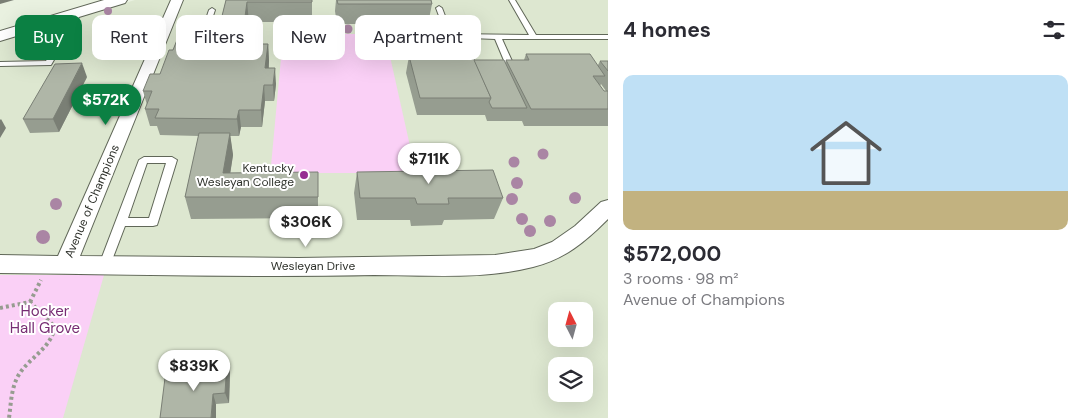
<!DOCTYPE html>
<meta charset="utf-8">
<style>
body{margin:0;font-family:"DM Sans",sans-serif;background:#f7f7f7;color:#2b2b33;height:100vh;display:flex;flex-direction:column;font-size:19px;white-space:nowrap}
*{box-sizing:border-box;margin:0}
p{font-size:16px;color:#7c7c81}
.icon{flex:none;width:28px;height:28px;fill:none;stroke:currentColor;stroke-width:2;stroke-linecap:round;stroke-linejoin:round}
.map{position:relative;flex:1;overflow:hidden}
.side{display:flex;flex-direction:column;background:#fff;width:475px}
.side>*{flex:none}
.guide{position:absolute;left:15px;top:15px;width:475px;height:45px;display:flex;gap:10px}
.needle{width:32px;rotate:354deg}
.buttons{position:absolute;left:548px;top:302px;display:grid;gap:10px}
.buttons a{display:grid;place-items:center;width:45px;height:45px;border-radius:10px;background:#fff;box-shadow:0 5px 20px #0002;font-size:25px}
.price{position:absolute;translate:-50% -42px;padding:0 11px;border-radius:18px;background:#fff;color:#222;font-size:16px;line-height:32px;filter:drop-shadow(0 1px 2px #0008)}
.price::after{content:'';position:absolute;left:50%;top:30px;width:15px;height:11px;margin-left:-8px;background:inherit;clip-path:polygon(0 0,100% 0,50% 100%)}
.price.selected{background:#0b8043;color:#fff}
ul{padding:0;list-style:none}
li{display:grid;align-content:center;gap:10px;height:265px;padding:0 15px}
li span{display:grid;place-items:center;height:155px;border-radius:10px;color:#555}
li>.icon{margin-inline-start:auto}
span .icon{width:90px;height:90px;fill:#fffc;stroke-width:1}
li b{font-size:21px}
h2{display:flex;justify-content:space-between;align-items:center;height:60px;padding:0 15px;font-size:21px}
.tag{padding:0 18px;border-radius:10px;background:#fff;box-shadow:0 5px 20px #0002;font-size:18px;line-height:45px}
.tag.selected{background:#0b8043;color:#fff}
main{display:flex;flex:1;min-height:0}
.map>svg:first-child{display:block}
.built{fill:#dde7d0;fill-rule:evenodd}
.green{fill:#fad0f6}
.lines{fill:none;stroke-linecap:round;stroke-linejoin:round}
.service-casing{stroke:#606758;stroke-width:2}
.minor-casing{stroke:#606758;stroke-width:2}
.tertiary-casing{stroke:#606758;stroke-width:2}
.path{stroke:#969c90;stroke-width:4;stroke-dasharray:3 3;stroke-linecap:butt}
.service{fill:#fff;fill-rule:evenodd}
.minor{fill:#fff;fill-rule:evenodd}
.tertiary{fill:#fff;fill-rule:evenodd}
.tree{fill:#aa85a4}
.wall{fill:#969d90;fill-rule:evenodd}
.shaded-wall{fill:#7a7f75}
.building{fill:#afb6a7;stroke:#7a7f75}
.poi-dot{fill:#962e92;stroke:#fff;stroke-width:2}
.labels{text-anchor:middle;stroke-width:4;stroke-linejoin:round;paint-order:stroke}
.poi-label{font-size:12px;fill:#30332d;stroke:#fff;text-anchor:end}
.street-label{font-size:12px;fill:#30332d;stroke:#fff}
.near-park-label{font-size:15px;fill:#772d73;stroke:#fff}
</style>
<main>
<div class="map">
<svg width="608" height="418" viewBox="0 0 608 418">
<rect width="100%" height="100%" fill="#e9f1e0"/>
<path class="built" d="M135 0H608V418H0V40ZM556 311H584V339H556ZM556 366H584V394H556Z"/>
<g class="green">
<path d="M290 34H385L416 173H280L271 166 283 37Z"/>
<path d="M408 41 430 42 433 59 410 58Z"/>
<path d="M0 275H104L63 418H0Z"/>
</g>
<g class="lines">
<defs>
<g id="service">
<path d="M509 0H515L536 35H608V39H502L516 70 512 72 508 70 495 39 447 37 436 8 439 6 442 8 452 34 529 35Z"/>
<path d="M212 8 215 10 205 40 200 41 199 40 209 10Z"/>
<path d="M78 9 83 10 51 65 0 66V62L46 61Z"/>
<path d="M144 157H172L177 160 158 222 157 225 153 226H125L109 268 105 270 101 268 99 265 139 160ZM147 163H166L149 218H128Z"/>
</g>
<path id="minor" d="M171 0H183L80 256 298 258 495 255 534 249 552 242 575 226 601 202 608 200V219C585 242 565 259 533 267 482 280 427 275 374 275 250 278 125 274 0 273V255L58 256Z"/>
<path id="tertiary" d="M104 0H127L125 3 0 41V31Z"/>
</defs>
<use href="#service" class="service-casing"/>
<use href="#minor" class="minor-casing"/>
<use href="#tertiary" class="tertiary-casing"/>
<g class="path">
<path d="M30 302 41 280"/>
<path d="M0 308 30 302 55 327C50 350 29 357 18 376 11 389 11 404 9 418"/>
</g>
<use href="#service" class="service"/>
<use href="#minor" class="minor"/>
<use href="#tertiary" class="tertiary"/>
</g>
<g class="tree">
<circle cx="108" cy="11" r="4"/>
<circle cx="331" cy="27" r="4.5"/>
<circle cx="348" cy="29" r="4.5"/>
<circle cx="100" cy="35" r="4.5"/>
<circle cx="543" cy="154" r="5.5"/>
<circle cx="514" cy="162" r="5.5"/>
<circle cx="517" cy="183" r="6"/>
<circle cx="575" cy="198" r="6"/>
<circle cx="512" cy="199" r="6"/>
<circle cx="56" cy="204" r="6"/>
<circle cx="522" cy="219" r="6"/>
<circle cx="550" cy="221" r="6"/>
<circle cx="530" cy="231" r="6"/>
<circle cx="43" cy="237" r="7"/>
</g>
<g class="wall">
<path d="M226 0H312V22H249L246 41 250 44H268L269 61V68L276 84 274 101H265L262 127H241L239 136H230L233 155 230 173 318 197V218L191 219 185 197 199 136 160 135 157 126H150L145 109 147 105 143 91 160 74 173 50 223 40 220 24Z"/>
<path d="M336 0H431L432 4 428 24H337L335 11Z"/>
<path d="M526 54 598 65 600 61H608V126H524L522 121H487L485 115H417L406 73 409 56 474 60 505 63 506 60H524ZM601 84 606 91H604L600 86Z"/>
<path d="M87 77 59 132 30 133 23 119Z"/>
<path d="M357 172 503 198 494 219 444 220 442 225 411 226 410 220H357L354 193Z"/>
<path d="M227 362 230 373 229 403 216 404 195 376Z"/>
</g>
<g class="shaded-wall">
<path d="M0 0H14L0 4Z"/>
<path d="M247 2 249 22 246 45 244 24Z"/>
<path d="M268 44 269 61 267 84 265 68Z"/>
<path d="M82 63 87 77 59 132 53 119Z"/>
<path d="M275 68 276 84 274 101 273 85Z"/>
<path d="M264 85 265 101 262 127 261 110Z"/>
<path d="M239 110 241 127 239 136 237 119Z"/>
<path d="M1 119 6 128 0 138V120Z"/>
<path d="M230 133 233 155 227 195 223 173Z"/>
<path d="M227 362 230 373 229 403 225 393Z"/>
<path d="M213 394 216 404V418H211Z"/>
</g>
<g class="building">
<path d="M226 0H312V2H247L244 24H220Z"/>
<path d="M337 0H431L432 4H338Z"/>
<path d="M177 40 250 41 249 44H268L265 68H275L273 85H264L261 110H239L237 119 155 118 159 109H145L152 91H143L150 74H160L169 50H173Z"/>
<path d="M526 54H590L605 76H593L604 91H608V109H531L506 60H529Z"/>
<path d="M409 56H473L491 98H420Z"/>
<path d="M474 60H504L527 108H492L489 102 491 98Z"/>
<path d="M600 61H608V71Z"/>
<path d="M82 63 53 119H23L55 64Z"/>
<path d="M199 133H230L223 173 318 172V197H185Z"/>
<path d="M493 170 503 198H448L449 204H417L415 198H360L357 172Z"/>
<path d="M227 362 225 393 213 394 211 418H160L165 378 195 376 196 363Z"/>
</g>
<circle class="poi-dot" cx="304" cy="175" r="5"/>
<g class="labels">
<g class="poi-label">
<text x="294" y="172">Kentucky<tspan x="294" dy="14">Wesleyan College</tspan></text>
</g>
<g class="street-label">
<text transform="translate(92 201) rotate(-67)" y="4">Avenue of Champions</text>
<text x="313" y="270">Wesleyan Drive</text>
</g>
<g class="near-park-label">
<text x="45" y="316">Hocker<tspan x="45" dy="17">Hall Grove</tspan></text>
</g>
</g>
</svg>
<div class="buttons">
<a><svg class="needle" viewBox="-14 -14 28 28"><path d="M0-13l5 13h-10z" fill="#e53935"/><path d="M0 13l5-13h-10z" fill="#7c7c81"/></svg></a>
<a><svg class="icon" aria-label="layers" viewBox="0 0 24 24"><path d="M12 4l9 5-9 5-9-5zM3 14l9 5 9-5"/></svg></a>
</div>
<b class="price selected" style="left:106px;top:126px">$572K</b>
<b class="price" style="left:429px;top:185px">$711K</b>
<b class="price" style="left:306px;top:248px">$306K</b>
<b class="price" style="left:194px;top:392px">$839K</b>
<div class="guide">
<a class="tag selected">Buy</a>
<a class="tag">Rent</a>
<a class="tag">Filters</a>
<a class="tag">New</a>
<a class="tag">Apartment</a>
</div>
</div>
<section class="side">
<h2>4 homes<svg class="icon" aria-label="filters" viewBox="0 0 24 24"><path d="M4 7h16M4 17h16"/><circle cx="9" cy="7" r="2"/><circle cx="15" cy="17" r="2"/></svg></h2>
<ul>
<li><span style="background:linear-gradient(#bfe0f5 75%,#c2b280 0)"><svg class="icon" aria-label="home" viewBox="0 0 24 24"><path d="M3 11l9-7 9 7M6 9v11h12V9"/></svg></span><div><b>$572,000</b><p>3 rooms · 98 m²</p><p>Avenue of Champions</p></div></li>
</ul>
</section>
</main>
